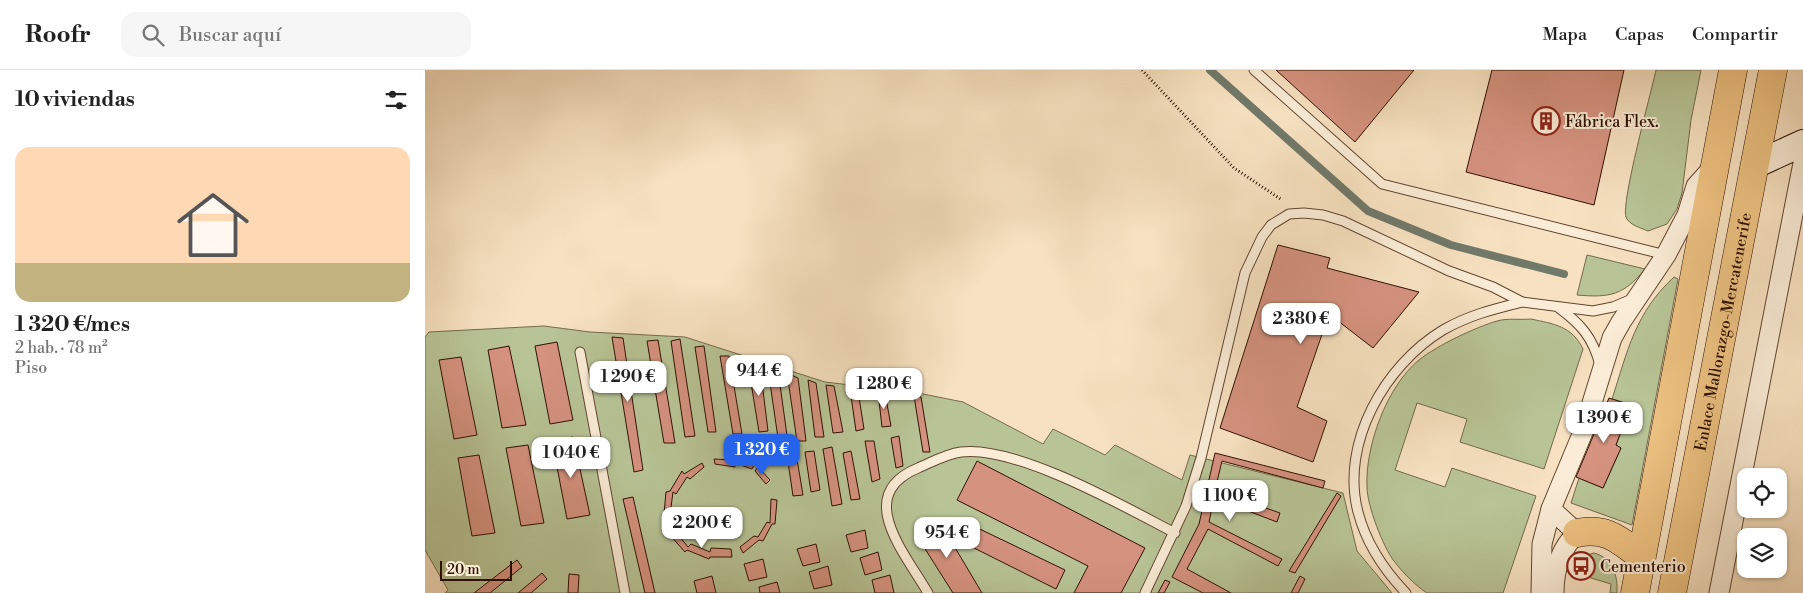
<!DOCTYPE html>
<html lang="es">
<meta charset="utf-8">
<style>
body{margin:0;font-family:"Libre Bodoni",serif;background:#f6f6f6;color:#222;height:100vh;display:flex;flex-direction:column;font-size:19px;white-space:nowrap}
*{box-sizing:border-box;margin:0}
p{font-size:16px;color:#767676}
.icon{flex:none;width:28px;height:28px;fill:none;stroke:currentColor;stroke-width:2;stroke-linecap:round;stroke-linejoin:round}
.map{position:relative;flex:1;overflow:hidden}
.side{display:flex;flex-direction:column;background:#fff;width:425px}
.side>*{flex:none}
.buttons{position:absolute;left:1312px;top:398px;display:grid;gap:10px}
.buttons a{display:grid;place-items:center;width:50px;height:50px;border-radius:10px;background:#fff;box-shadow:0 1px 4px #0004;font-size:25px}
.scale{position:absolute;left:15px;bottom:12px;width:72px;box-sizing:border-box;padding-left:5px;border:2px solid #2f1100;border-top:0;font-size:14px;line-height:18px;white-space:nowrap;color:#2f1100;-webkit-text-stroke:4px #faecd6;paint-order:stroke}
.price{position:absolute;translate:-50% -42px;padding:0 11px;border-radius:10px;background:#fff;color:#222;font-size:16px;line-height:32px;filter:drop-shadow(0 1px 2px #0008)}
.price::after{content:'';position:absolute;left:50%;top:30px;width:15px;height:11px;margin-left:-8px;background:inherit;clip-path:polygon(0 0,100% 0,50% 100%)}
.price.current{background:#2563eb;color:#fff}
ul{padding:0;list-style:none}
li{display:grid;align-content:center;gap:10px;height:265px;padding:0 15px}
li span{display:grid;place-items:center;height:155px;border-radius:15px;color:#555}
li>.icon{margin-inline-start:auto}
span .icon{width:90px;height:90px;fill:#fffc;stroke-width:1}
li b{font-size:21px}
h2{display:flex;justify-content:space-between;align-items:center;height:60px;padding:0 15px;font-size:21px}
header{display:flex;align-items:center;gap:30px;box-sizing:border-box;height:70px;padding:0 25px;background:#fff;border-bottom:1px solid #e0e0e0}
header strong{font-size:24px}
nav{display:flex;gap:28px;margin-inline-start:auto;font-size:18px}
.search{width:350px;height:45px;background:#f6f6f6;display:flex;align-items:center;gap:12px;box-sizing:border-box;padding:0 18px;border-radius:15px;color:#767676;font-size:19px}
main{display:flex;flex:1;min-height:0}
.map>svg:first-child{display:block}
.green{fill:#b8c496;stroke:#746a4b}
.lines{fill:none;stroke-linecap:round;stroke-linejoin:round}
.stream{stroke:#717969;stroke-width:8}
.building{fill:#d5927f;stroke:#2f1100}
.lane-casing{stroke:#614530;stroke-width:11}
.street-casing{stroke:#614530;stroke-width:21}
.secondary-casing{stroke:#2f1100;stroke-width:28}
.primary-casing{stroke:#2f1100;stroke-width:29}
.path{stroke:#2f1100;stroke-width:3;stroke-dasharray:1 2.5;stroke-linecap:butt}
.lane{stroke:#faecd6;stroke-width:9}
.street{stroke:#faecd6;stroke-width:19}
.secondary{stroke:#faecd6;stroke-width:26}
.primary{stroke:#ecc080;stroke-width:28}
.labels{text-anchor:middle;stroke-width:4;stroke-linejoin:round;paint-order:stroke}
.poi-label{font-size:16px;fill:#2f1100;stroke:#faecd6;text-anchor:start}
.street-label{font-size:16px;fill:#2f1100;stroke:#faecd6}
</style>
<header>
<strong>Roofr</strong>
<div class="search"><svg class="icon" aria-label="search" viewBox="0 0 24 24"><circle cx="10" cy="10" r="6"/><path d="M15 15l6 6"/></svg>Buscar aquí</div>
<nav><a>Mapa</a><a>Capas</a><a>Compartir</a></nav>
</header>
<main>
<section class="side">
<h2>10 viviendas<svg class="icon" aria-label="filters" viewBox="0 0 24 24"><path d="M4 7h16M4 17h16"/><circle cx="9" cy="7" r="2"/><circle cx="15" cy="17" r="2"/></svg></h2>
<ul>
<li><span style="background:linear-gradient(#ffd9b3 75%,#c2b280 0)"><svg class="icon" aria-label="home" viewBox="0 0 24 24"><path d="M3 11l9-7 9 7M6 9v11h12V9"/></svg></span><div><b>1 320 €/mes</b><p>2 hab. · 78 m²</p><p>Piso</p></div></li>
</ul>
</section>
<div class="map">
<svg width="1378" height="523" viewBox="0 0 1378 523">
<rect width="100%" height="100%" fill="#f7e1c0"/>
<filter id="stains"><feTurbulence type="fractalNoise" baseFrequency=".004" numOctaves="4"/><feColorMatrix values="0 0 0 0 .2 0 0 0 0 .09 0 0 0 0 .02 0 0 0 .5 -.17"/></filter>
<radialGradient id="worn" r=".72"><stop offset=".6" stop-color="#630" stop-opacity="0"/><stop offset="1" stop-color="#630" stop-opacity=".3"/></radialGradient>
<g class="green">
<path d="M1231 0H1276L1266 50 1257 123 1252 139 1242 154 1223 161C1216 158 1204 155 1201 147 1196 132 1226 23 1231 0Z"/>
<path d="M1162 185 1220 199C1199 225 1185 228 1152 225Z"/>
<path d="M1249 207 1253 209 1207 455 1146 433 1154 408 1178 418 1196 378 1191 375 1206 335 1187 329C1203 280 1210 243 1249 207Z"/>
<path d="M1106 249C1129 254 1147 256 1158 279L1119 399 1035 372 1042 349 992 333 970 400 1020 417 1027 398 1111 426 1078 523H1002C991 516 977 502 969 491 958 477 942 435 942 417 940 376 962 316 994 290 1011 276 1051 257 1072 251 1082 248 1095 250 1106 249Z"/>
<path d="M119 256 165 262 260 267 400 312 493 323 538 332 618 374 628 359 680 385 690 375 757 410 765 385 918 423 932 481 967 523H20L23 520 0 480V267L4 262Z"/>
<path d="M1169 483C1188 488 1193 506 1192 523H1185L1186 514 1153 504 1162 485Z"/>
</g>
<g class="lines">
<path class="stream" d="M785 0 943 141 1026 175 1139 204"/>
</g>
<g class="building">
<path d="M851 0H989L930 72Z"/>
<path d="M1067 0H1199L1169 135 1041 102Z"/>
<path d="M853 175 905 188 902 198 994 222 948 278 904 244 872 337 902 351 888 392 795 358Z"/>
<path d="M187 267 198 268 218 400 209 402Z"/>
<path d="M255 269 270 366 260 367 246 271Z"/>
<path d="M233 270 250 373H239L222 271Z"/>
<path d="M132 272 148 350 125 354 110 276Z"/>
<path d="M84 276 101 355 77 358 63 280Z"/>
<path d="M279 276 291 362H283L270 277Z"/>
<path d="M295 286H304L317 364H308Z"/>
<path d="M36 287 52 365 29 369 14 290Z"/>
<path d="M323 294 335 296 343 361 334 362Z"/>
<path d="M343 299 353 300 363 373 354 375Z"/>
<path d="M362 303 373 308 381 371H372Z"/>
<path d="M383 310 391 313 399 367H390Z"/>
<path d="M401 315 409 316 418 362 408 363Z"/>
<path d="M425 319 433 321 439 359 431 361Z"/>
<path d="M453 322 460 323 466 356 457 357Z"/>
<path d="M489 326 496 327 505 382H498Z"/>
<path d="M1184 328 1206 335 1191 375 1196 378 1178 418 1151 407Z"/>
<path d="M474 366 478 396 471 398 466 368Z"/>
<path d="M148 367 165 445 142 449 127 371Z"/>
<path d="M440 371H449L455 409 447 412Z"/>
<path d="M103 375 119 453 96 456 81 378Z"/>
<path d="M407 377 417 434 407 436 398 379Z"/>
<path d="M389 381 395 420 386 422 380 382Z"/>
<path d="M426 381 435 429 426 430 418 383Z"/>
<path d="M371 383 378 425 368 426 362 385Z"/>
<path d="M790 383 900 411 898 418 797 391 790 420 855 443 852 452 789 428 784 452 857 489 853 496 783 459 762 499 806 523H778L747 507 774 454Z"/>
<path d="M54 385 70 463 47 466 33 388Z"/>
<path d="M310 388 329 395 327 399 310 393V397L290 394 289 389 309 390Z"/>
<path d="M552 391 720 478 696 523H649L663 496 532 430Z"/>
<path d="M277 393 279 397 265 409 262 407 251 424 248 422 245 445 239 444 241 422 245 421 257 401 259 404Z"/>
<path d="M333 397 345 410 341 414 330 401Z"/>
<path d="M912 423 916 426 870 503 864 501Z"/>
<path d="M208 427 230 523H220L198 429Z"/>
<path d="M346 429 352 430 350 454H347L338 471 334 470 318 483 315 477 329 466 333 467 342 452 345 453Z"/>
<path d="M513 449 557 523H528L490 463Z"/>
<path d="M538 451 640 500 631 519 537 472 541 462 533 458Z"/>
<path d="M440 460 443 478 426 482 421 465Z"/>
<path d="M250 461 263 477 266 474 285 482 286 478 306 479 307 487H285L284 489 262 480 260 482 244 464Z"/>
<path d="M391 474 395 492 378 496 372 479Z"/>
<path d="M453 482 457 500 440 505 435 488Z"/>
<path d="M338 489 342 507 324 511 319 494Z"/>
<path d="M92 490 97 497 65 523H49Z"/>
<path d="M403 496 407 515 389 519 384 502Z"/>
<path d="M117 503 122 509 106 523H93Z"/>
<path d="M144 504 154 505 153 523H143Z"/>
<path d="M465 505 469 523H450L447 510Z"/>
<path d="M287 506 291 523H272L269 511Z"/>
<path d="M875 506 880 509 873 523H866Z"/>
<path d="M740 510 745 512 739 523H733Z"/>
<path d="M352 512 355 523H335L334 517Z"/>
</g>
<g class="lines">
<defs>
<g id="lane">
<path d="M829 0 957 114 1241 185"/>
<path d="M1134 238C1156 254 1168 268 1175 295"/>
<path d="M155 282 200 523"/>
<path d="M503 523C480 483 428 425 493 398 507 392 521 384 536 382 591 375 700 437 750 463"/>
<path d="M720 523 761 436 776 388 820 203 837 167 846 155 864 144 879 143 898 145 918 151 1024 201 1068 217 1097 232 1168 241 1188 237 1207 229"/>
<path d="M981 523C959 500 941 473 933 442 915 373 960 295 1018 260 1044 245 1069 239 1097 232"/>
</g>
<g id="street">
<path d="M1126 439 1152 463C1135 479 1129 500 1129 523"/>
<path d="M1116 523 1117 474 1126 439 1158 362 1187 268 1196 252 1241 185 1262 145 1271 116 1289 96"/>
<path d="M1294 523 1378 93"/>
</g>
<path id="secondary" d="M1330 95 1378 73"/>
<g id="primary">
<path d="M1152 463C1182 457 1194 470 1216 486"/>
<path d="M1210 523 1308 0"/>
<path id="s1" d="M1247 523 1348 0"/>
</g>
</defs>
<use href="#lane" class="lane-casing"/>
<use href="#street" class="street-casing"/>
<use href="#secondary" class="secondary-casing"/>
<use href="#primary" class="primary-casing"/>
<path class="path" d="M717 0 809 98 857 130"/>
<use href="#lane" class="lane"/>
<use href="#street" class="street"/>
<use href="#secondary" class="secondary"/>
<use href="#primary" class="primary"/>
</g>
<defs>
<symbol id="building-ring" viewBox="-11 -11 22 22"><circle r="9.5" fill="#faecd6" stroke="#8f2418" stroke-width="1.5"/><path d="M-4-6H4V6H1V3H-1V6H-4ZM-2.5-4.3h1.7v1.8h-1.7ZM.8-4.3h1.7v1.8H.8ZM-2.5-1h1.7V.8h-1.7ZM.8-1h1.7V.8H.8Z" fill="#8f2418"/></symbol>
<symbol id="bus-ring" viewBox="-11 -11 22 22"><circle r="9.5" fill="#faecd6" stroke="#8f2418" stroke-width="1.5"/><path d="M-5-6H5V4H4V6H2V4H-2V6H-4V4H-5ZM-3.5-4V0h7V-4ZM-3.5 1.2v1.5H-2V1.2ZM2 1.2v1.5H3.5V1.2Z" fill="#8f2418"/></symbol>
</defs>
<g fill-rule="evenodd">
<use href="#building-ring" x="1105" y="35" width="32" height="32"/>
<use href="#bus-ring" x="1140" y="480" width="32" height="32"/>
</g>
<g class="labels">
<g class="poi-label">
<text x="1140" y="57">Fábrica Flex.</text>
<text x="1175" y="502">Cementerio</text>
</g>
<g class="street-label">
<text dy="6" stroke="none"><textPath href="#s1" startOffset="266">Enlace Mallorazgo-Mercatenerife</textPath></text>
</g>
</g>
<rect width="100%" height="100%" filter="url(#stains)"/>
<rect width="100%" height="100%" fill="url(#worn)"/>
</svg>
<div class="buttons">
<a><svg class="icon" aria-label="locate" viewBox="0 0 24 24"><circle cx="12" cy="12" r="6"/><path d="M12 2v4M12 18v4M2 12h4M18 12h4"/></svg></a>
<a><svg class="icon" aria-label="layers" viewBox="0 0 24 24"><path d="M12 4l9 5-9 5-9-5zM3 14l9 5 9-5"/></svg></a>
</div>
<div class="scale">20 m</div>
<b class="price" style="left:876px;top:275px">2 380 €</b>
<b class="price" style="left:334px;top:327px">944 €</b>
<b class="price" style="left:203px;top:333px">1 290 €</b>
<b class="price" style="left:459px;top:340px">1 280 €</b>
<b class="price" style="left:1179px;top:374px">1 390 €</b>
<b class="price current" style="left:337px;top:406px">1 320 €</b>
<b class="price" style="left:146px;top:409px">1 040 €</b>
<b class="price" style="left:805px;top:452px">1 100 €</b>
<b class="price" style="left:277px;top:479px">2 200 €</b>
<b class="price" style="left:522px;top:489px">954 €</b>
</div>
</main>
